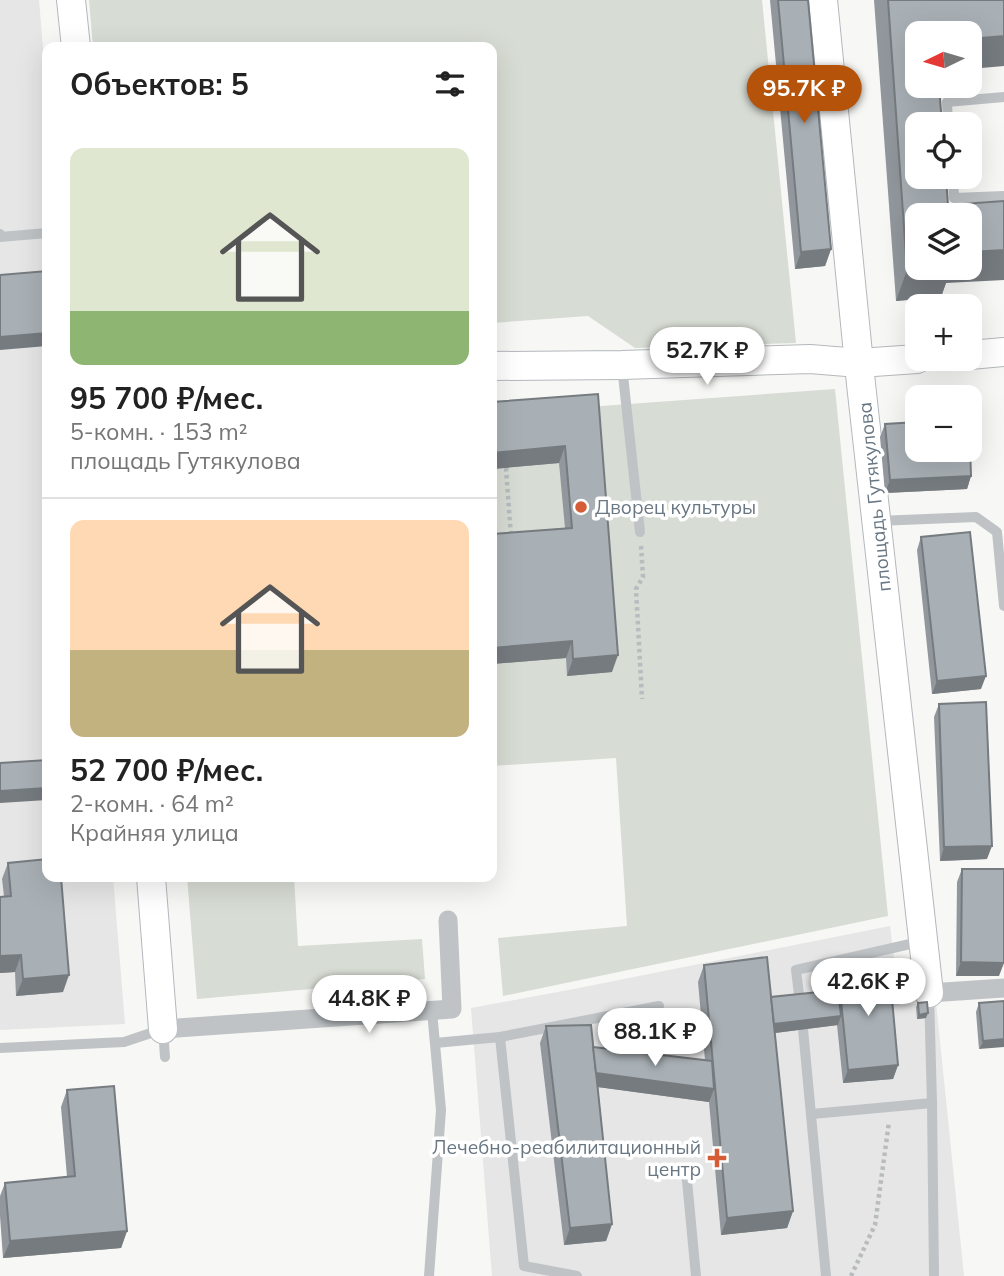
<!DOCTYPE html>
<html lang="ru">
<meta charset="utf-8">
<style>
body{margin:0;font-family:Mulish,sans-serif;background:#f2f2f2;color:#222;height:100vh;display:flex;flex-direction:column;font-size:26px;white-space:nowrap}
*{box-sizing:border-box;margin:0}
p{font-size:23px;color:#767676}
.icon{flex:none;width:38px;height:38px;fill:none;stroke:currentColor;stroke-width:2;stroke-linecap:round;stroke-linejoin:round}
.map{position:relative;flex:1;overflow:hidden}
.sheet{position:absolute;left:42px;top:42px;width:455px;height:840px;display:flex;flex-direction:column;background:#fff;border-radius:14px;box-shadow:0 7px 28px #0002}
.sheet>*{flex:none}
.needle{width:46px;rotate:265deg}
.controls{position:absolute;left:905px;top:21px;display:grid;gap:14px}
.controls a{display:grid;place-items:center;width:77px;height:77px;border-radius:14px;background:#fff;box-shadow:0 7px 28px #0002;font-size:35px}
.price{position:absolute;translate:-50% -60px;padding:0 16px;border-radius:24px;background:#fff;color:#222;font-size:23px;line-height:46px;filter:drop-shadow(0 2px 4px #0008)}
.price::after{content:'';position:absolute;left:50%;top:42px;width:21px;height:16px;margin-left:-10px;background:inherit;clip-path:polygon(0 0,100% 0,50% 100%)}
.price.active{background:#b45309;color:#fff}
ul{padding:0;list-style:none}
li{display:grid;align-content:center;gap:14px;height:371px;padding:0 28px}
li+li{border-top:2px solid #e0e0e0}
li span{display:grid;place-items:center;height:217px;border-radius:14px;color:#555}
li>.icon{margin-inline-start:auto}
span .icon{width:126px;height:126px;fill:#fffc;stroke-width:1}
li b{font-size:30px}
h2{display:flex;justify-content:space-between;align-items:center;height:84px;padding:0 28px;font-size:30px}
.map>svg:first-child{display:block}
.built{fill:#e5e6e5}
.green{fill:#d7dcd4}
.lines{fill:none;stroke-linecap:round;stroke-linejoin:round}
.secondary-casing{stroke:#b4b8bc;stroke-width:30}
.path{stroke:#b9bcbe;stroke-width:4.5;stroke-dasharray:3.5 3.5;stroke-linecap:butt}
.lane{stroke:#bfc3c6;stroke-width:10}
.street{stroke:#bfc3c6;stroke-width:19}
.secondary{stroke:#fff;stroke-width:28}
.wall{fill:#91979c}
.shaded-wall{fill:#767b7f}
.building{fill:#a9b0b5;stroke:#767b7f;stroke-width:2}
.poi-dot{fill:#d55c37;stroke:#fff;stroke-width:2.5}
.labels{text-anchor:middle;stroke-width:7;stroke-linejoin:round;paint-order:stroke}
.street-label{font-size:19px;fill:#697783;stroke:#fff}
.poi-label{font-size:19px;fill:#697783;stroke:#fff;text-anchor:start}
</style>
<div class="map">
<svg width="1004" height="1276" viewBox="0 0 1004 1276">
<rect width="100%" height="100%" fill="#f7f7f5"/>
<g class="built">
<path d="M0 0H39L47 96V877H113L125 1024 0 1030Z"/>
<path d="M890 926 900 1005 936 1002 964 1276H492L471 1008 574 989Z"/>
</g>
<g class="green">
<path d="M89 0H762L796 343 635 348 588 316 492 323V47H93Z"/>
<path d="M835 389 888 916 503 996 498 938 627 926 616 758 492 766V414Z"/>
<path d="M187 877H294L298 946 422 939 425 979 197 999Z"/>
</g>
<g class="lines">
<defs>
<g id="secondary">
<path d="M71 0 76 47"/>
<path d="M823 0 861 384 929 993"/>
<path d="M970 355 1004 352"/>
<path d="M492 366 622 365 810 359 859 363 917 359"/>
<path d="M151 877 163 1029"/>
</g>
</defs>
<use href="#secondary" class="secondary-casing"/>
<g class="path">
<path d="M506 468 511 537"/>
<path d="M641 546 643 577 636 589 642 699"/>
<path d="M851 1276 875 1225 889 1122"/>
</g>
<g class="lane">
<path d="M948 124 947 102 1004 97"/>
<path d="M953 177 954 198 1004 196"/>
<path d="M0 234V237L47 233"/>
<path d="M622 366 640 532"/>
<path d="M877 521 976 517 997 532 1004 606"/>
<path d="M800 1003 796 970 919 942"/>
<path d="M803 1029 826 1276"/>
<path d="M500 1037 659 1006"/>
<path d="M435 1043 500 1037 524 1266 577 1276"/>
<path d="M0 1048 124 1042 163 1029 165 1057"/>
<path d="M932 1103 934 1276"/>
<path d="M812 1114 932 1103 929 993"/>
<path d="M686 1170 696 1276"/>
<path d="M429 1276 441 1110 432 1011"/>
</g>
<g class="street">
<path d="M929 993 1004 988"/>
<path d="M163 1029 452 1009 448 920"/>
</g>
<use href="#secondary" class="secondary"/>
</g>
<g class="wall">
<path d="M770 0H808L831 249 825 266 795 269Z"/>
<path d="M874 0H1004L917 33 948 205 946 283 941 297 896 301Z"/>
<path d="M598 394 612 672 567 676 566 658 492 664V534L565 528 559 463 492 469V402Z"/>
<path d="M885 424 971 476 967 489 885 493 880 437Z"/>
<path d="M921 537 981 689 932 694 917 550Z"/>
<path d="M939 704 987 859 940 861 934 717Z"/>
<path d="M8 863 63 992 16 996 15 972 0 973V897L4 896 2 879Z"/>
<path d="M962 869 999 976H956L957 882Z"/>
<path d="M704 965 771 997 834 990V984L838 971 898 1065 893 1079 843 1083 837 1025 775 1033 793 1211 787 1228 721 1235 709 1102 598 1087 612 1224 606 1241 564 1245 540 1043 546 1026 593 1047 705 1060 698 982Z"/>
<path d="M1004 1001 979 1049 976 1012 979 1003Z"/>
<path d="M918 1003 926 1018 917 1019 916 1007Z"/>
<path d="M67 1090 127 1231 121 1248 3 1258 0 1216V1196L5 1183 67 1177 61 1107Z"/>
</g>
<g class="shaded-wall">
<path d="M1004 36V66L970 69V39Z"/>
<path d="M831 249 825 266 795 269 801 252Z"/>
<path d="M1004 250V280L946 283 941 297 896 301 907 270 939 268H970V252Z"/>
<path d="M47 333V346L0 350V337Z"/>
<path d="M565 446 559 463 492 469V453Z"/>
<path d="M971 476 967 489 885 493 890 480Z"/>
<path d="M572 641 566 658 492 664V648Z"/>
<path d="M618 655 612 672 567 676 573 659Z"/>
<path d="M986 676 981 689 932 694 937 681Z"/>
<path d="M47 788V800L0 803V791Z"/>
<path d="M992 846 987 859 940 861 944 847Z"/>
<path d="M21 955 15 972 0 973V956Z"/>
<path d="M961 962 1004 963 999 976H956Z"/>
<path d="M69 975 63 992 16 996 23 979Z"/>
<path d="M928 1013 926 1018 917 1019 919 1015Z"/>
<path d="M841 1016 838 1025 767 1034 770 1025Z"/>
<path d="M1004 1039V1047L979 1049 983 1041Z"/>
<path d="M898 1065 893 1079 843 1083 848 1070Z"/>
<path d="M595 1073 714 1089 709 1102 590 1086Z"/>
<path d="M793 1211 787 1228 721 1235 727 1218Z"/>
<path d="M612 1224 606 1241 564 1245 570 1228Z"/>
<path d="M127 1231 121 1248 3 1258 10 1241Z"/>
</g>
<g class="building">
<path d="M778 0H808L831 249 801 252Z"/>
<path d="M888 0H1004V36L970 39V33H917V86H939L942 124H917V177H946L948 205 1004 201V250L970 252V215H917V268H939L907 270Z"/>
<path d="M47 271V333L0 337V275Z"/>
<path d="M598 394 618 655 573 659 572 641 492 648V534L572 528 565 446 492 453V402Z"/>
<path d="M917 422V450H970V446L971 476 890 480 885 424Z"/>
<path d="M970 532 986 676 937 681 921 537Z"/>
<path d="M986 702 992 846 944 847 939 704Z"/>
<path d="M47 760V788L0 791V763Z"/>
<path d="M47 859V877H61L69 975 23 979 21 955 0 956V897L11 896 8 863Z"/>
<path d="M962 869H1004V963L961 962Z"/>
<path d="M767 957 793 1211 727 1218 704 965Z"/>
<path d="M889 966 898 1065 848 1070 838 971Z"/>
<path d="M838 990 841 1016 774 1024 771 997Z"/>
<path d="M1004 1001V1039L983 1041 979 1003Z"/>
<path d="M927 1002 928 1013 919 1015 918 1003Z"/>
<path d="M591 1025 612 1224 570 1228 546 1026Z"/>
<path d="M593 1047 712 1061 714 1089 596 1073Z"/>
<path d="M114 1086 127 1231 10 1241 5 1183 75 1176 67 1090Z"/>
</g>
<g class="poi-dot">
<circle cx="581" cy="507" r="7"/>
<path d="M713.5 1147.5h7v7h7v7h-7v7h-7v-7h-7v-7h7z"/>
</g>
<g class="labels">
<g class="street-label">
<text transform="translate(874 497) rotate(-96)" y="7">площадь Гутякулова</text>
</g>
<g class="poi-label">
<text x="595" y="514">Дворец культуры</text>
<text x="701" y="1154" text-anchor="end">Лечебно-реабилитационный<tspan x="701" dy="22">центр</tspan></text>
</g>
</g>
</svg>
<div class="controls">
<a><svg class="needle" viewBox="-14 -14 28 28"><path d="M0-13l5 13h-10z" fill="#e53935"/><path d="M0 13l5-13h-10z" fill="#767676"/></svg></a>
<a><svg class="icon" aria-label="locate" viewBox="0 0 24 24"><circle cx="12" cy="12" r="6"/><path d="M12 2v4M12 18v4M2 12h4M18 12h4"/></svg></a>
<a><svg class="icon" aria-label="layers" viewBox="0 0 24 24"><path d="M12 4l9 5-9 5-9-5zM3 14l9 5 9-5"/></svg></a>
<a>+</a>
<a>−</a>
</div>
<b class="price active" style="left:804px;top:125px">95.7K ₽</b>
<b class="price" style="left:707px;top:387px">52.7K ₽</b>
<b class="price" style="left:868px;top:1018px">42.6K ₽</b>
<b class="price" style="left:369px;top:1035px">44.8K ₽</b>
<b class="price" style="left:655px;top:1068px">88.1K ₽</b>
<section class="sheet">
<h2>Объектов: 5<svg class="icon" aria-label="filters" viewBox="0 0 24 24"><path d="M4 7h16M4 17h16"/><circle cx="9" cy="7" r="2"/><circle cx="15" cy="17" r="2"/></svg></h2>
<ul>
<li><span style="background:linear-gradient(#dfe7d0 75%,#8fb573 0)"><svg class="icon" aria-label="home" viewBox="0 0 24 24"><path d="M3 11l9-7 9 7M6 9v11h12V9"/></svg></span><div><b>95 700 ₽/мес.</b><p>5-комн. · 153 m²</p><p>площадь Гутякулова</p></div></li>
<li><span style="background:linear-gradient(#ffd9b3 60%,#c2b280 0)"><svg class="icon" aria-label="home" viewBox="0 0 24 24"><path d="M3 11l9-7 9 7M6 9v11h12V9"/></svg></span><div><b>52 700 ₽/мес.</b><p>2-комн. · 64 m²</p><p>Крайняя улица</p></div></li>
</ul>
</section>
</div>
